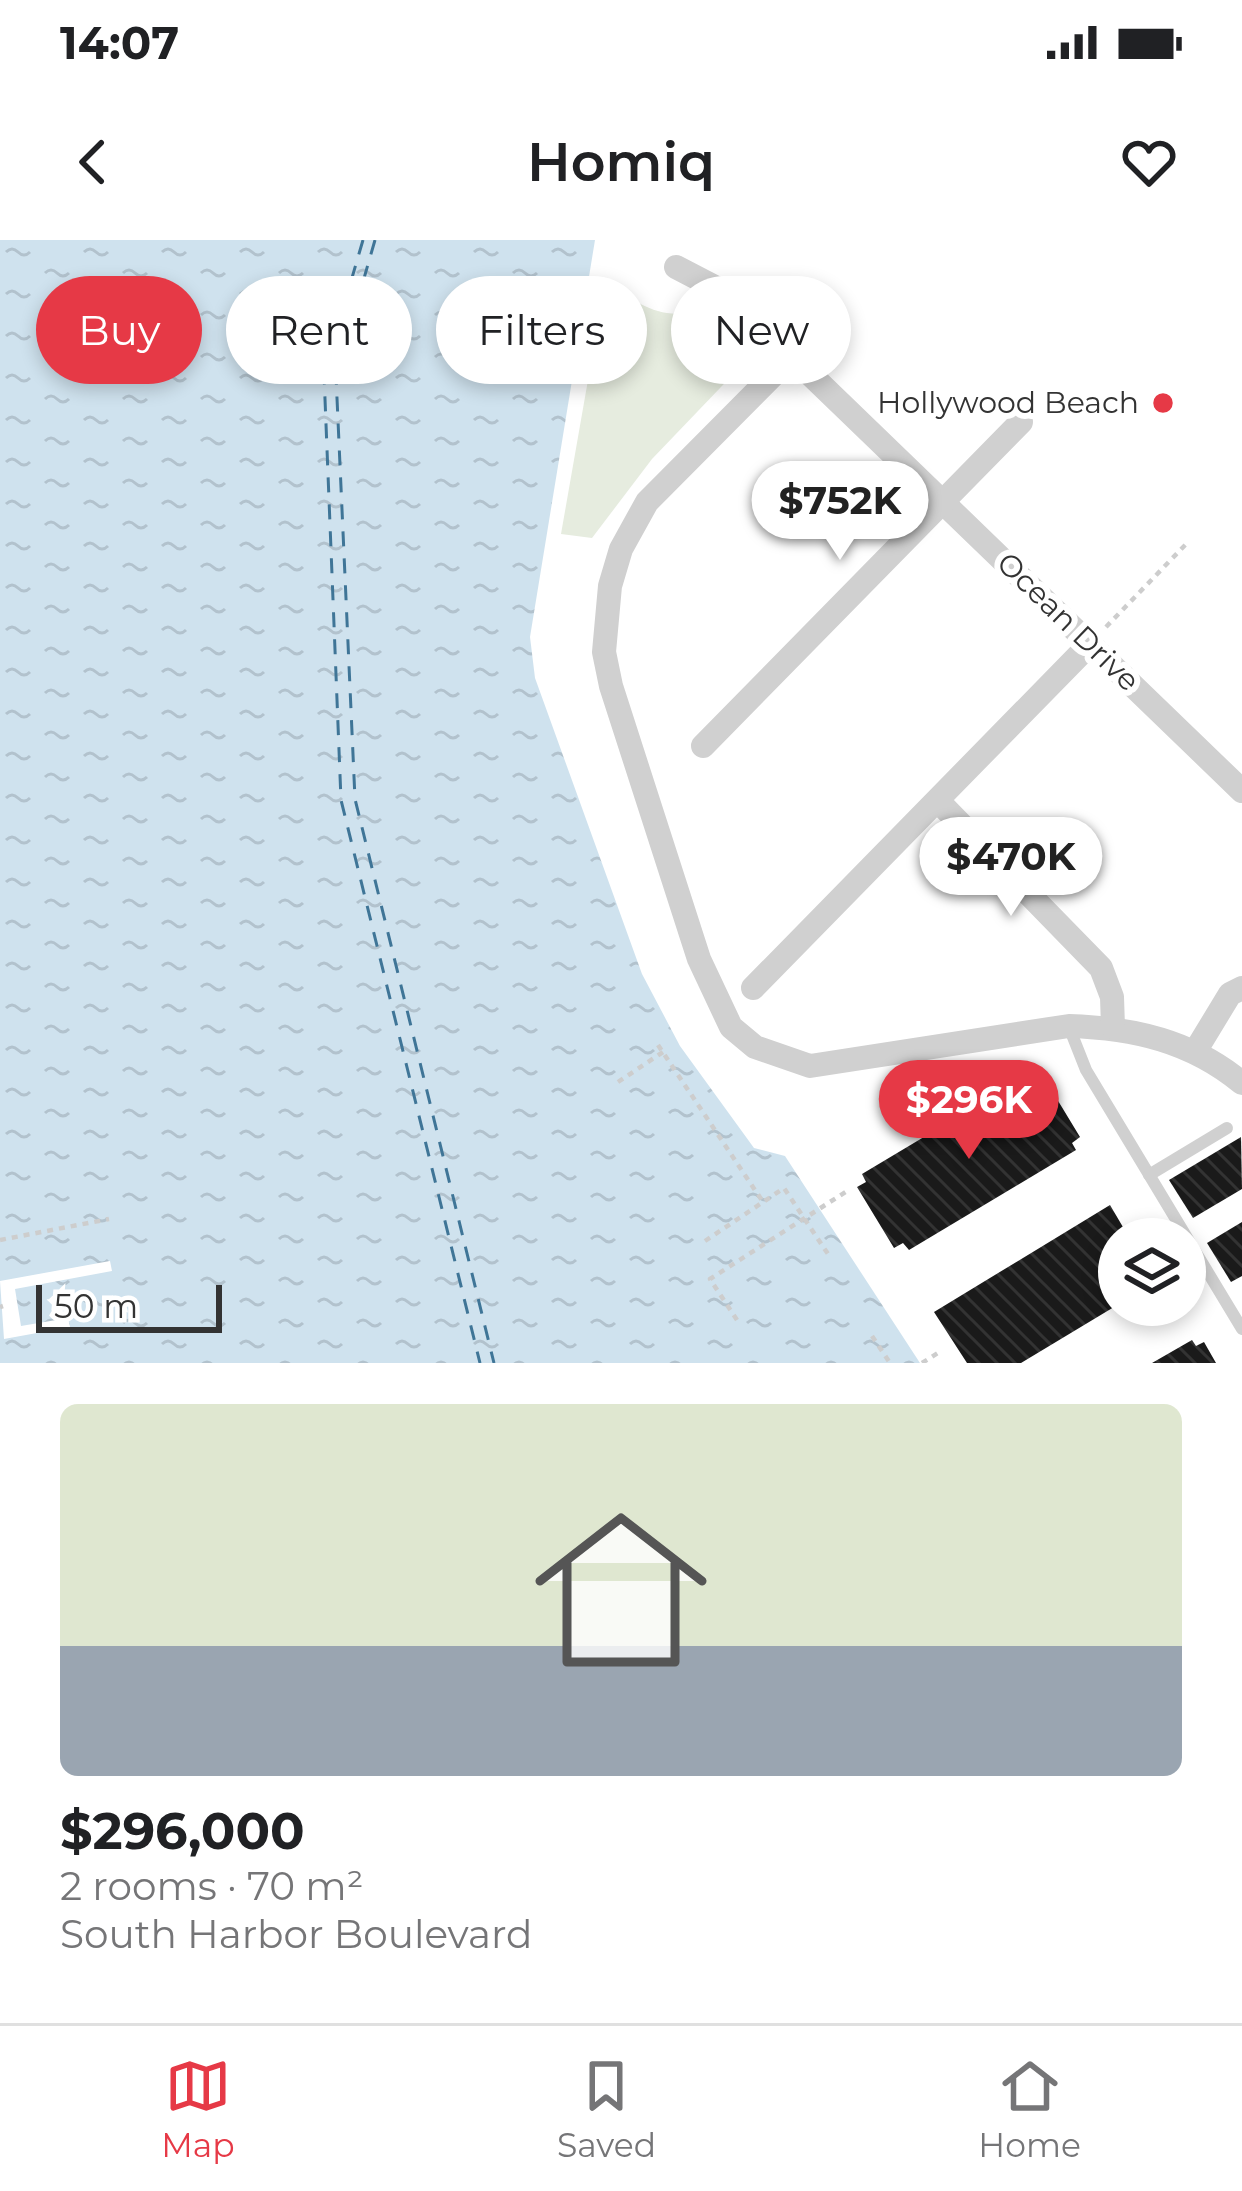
<!DOCTYPE html>
<meta charset="utf-8">
<style>
body{margin:0;font-family:Montserrat,sans-serif;background:#f6f6f6;color:#202124;height:100vh;display:flex;flex-direction:column;font-size:45px;white-space:nowrap}
*{box-sizing:border-box;margin:0}
p{font-size:39px;color:#757577}
.icon{flex:none;width:66px;height:66px;fill:none;stroke:currentColor;stroke-width:2;stroke-linecap:round;stroke-linejoin:round}
.map{position:relative;height:1123px;overflow:hidden}
.side{display:flex;flex-direction:column;background:#fff;flex:1}
.side>*{flex:none}
.banner{position:absolute;left:36px;top:36px;width:1170px;height:108px;display:flex;gap:24px}
.controls{position:absolute;left:1098px;top:978px;display:grid;gap:24px}
.controls a{display:grid;place-items:center;width:108px;height:108px;border-radius:50%;background:#fff;box-shadow:0 6px 18px #0003;font-size:60px}
.scale{position:absolute;left:36px;bottom:30px;width:186px;box-sizing:border-box;padding-left:12px;border:6px solid #333;border-top:0;font-size:33px;line-height:42px;white-space:nowrap;color:#333;-webkit-text-stroke:9px #fff;paint-order:stroke}
.price{position:absolute;translate:-50% -102px;padding:0 27px;border-radius:42px;background:#fff;color:#222;font-size:39px;line-height:78px;filter:drop-shadow(0 3px 6px #0008)}
.price::after{content:'';position:absolute;left:50%;top:72px;width:36px;height:27px;margin-left:-18px;background:inherit;clip-path:polygon(0 0,100% 0,50% 100%)}
.price.active{background:#e63946;color:#fff}
ul{padding:0;list-style:none}
li{display:grid;align-content:center;gap:24px;height:636px;padding:0 60px}
li+li{border-top:3px solid #e0e0e0}
li span{display:grid;place-items:center;height:372px;border-radius:18px;color:#555}
li>.icon{margin-inline-start:auto}
span .icon{width:216px;height:216px;fill:#fffc;stroke-width:1}
li b{font-size:51px}
.chip{padding:0 42px;border-radius:54px;background:#fff;box-shadow:0 6px 18px #0003;font-size:42px;line-height:108px}
.chip.active{background:#e63946;color:#fff}
.status{display:flex;justify-content:space-between;align-items:center;height:84px;padding:0 60px;background:#fff;direction:ltr}
.status svg{height:33px;fill:currentColor}
header{display:flex;justify-content:space-between;align-items:center;height:156px;padding:0 60px;background:#fff;font-size:54px;font-weight:600}
.tabs{display:flex;justify-content:space-around;align-items:center;height:168px;border-top:3px solid #e0e0e0;background:#fff;font-size:33px;color:#757577}
.tabs a{display:grid;justify-items:center;gap:6px}
.tabs .active{color:#e63946}
.map>svg:first-child{display:block}
.park{fill:#e6ecdf}
.water{fill:url(#water-ripples)}
.pier{fill:#fff}
.lines{fill:none;stroke-linecap:round;stroke-linejoin:round}
.ferry{stroke:#3f7597;stroke-width:3;stroke-dasharray:15 12;stroke-linecap:butt}
.building{fill:url(#building-back-hatch)}
.path{stroke:#cdcdcd;stroke-width:4.5;stroke-dasharray:6 6;stroke-linecap:butt}
.lane{stroke:#d0d0d0;stroke-width:12}
.street{stroke:#d0d0d0;stroke-width:24}
.poi-dot{fill:#e63946;stroke:#fff;stroke-width:4.5}
.labels{text-anchor:middle;stroke-width:12;stroke-linejoin:round;paint-order:stroke}
.poi-label{font-size:30px;fill:#333;stroke:#fff;text-anchor:end}
.street-label{font-size:30px;fill:#333;stroke:#fff}
</style>
<div class="status"><b>14:07</b><svg viewBox="0 0 49 12"><path d="M0 12V9h3v3zM5 12V6h3v6zM10 12V3h3v9zM15 12V0h3v12zM26 1h20v11H26zM47 4h2v5h-2z"/></svg></div>
<header><svg class="icon" aria-label="back" viewBox="0 0 24 24"><path d="M15 5l-7 7 7 7"/></svg>Homiq<svg class="icon" aria-label="heart" viewBox="0 0 24 24"><path d="M12 20l-8-8c-3-5 5-10 8-4 3-6 11-1 8 4z"/></svg></header>
<div class="map">
<svg width="1242" height="1123" viewBox="0 0 1242 1123">
<defs>
<pattern id="water-ripples" width="26" height="14" patternUnits="userSpaceOnUse" patternTransform="scale(3)"><rect width="26" height="14" fill="#cfe2ee"/><path d="M2 4q2-2 4 0t4 0M15 11q2-2 4 0t4 0" fill="none" stroke="#b2c2cd"/></pattern>
<pattern id="building-back-hatch" width="6" height="6" patternUnits="userSpaceOnUse" patternTransform="scale(3)"><rect width="6" height="6" fill="#1a1a1a"/><path d="M-1 5l2 2M0 0l6 6M5-1l2 2" fill="none" stroke="#333"/></pattern>
</defs>
<rect width="100%" height="100%" fill="#fff"/>
<path class="park" d="M605 43C640 62 656 81 699 71L740 101 743 124 652 219 592 298 561 294Z"/>
<path class="water" d="M0 0H595L530 397 535 438 642 734 680 806 754 908 785 916 920 1123H0Z"/>
<path class="pier" d="M110 1021 112 1031 15 1049 21 1086 68 1078 70 1087 4 1099 0 1041Z"/>
<g class="lines">
<g class="ferry">
<path d="M363 0 324 134 341 560 480 1123"/>
<path d="M375 0 336 136 355 559 494 1123"/>
</g>
</g>
<g class="building">
<path d="M1031 833 1036 841 1043 836 1080 897 1072 903 1076 910 909 1010 903 1003 894 1008 857 947 866 942 862 934Z"/>
<path d="M1241 897 1242 949 1193 978 1169 940Z"/>
<path d="M1110 965 1130 999H1119V1064L1021 1123H967L934 1072Z"/>
<path d="M1242 982V1036L1231 1042 1207 1003Z"/>
<path d="M1192 1100 1196 1106 1204 1102 1216 1123H1152Z"/>
</g>
<g class="lines">
<g class="path">
<path d="M1106 387 1189 301"/>
<path d="M658 805 763 962"/>
<path d="M618 842 663 812"/>
<path d="M0 1000 109 979"/>
<path d="M705 1001 784 948 830 1017"/>
<path d="M0 1067 3 1066"/>
<path d="M737 1080 710 1039 847 951"/>
<path d="M872 1096 890 1123"/>
<path d="M922 1123 941 1111"/>
</g>
<g class="lane">
<path d="M1069 787 1086 830 1242 1089"/>
<path d="M1149 935 1227 888"/>
</g>
<g class="street">
<path d="M676 27 726 53 1242 551"/>
<path d="M792 116 647 262 621 309 610 346 604 412 611 446 699 719 731 787 755 807 810 826 1069 786C1134 788 1191 801 1242 843"/>
<path d="M703 506 1021 182"/>
<path d="M938 561 1101 728 1112 757 1113 787"/>
<path d="M753 748 1090 404"/>
<path d="M1196 810 1230 754 1242 748"/>
</g>
</g>
<circle class="poi-dot" cx="1163" cy="163" r="12"/>
<g class="labels">
<g class="poi-label">
<text x="1139" y="173">Hollywood Beach</text>
</g>
<g class="street-label">
<text transform="translate(1068 382) rotate(44)" y="10">Ocean Drive</text>
</g>
</g>
</svg>
<div class="controls">
<a><svg class="icon" aria-label="layers" viewBox="0 0 24 24"><path d="M12 4l9 5-9 5-9-5zM3 14l9 5 9-5"/></svg></a>
</div>
<div class="scale">50 m</div>
<b class="price" style="left:840px;top:323px">$752K</b>
<b class="price" style="left:1011px;top:679px">$470K</b>
<b class="price active" style="left:969px;top:922px">$296K</b>
<div class="banner">
<a class="chip active">Buy</a>
<a class="chip">Rent</a>
<a class="chip">Filters</a>
<a class="chip">New</a>
</div>
</div>
<section class="side">
<ul>
<li><span style="background:linear-gradient(#dfe7d0 65%,#9aa5b1 0)"><svg class="icon" aria-label="home" viewBox="0 0 24 24"><path d="M3 11l9-7 9 7M6 9v11h12V9"/></svg></span><div><b>$296,000</b><p>2 rooms · 70 m²</p><p>South Harbor Boulevard</p></div></li>
</ul>
</section>
<nav class="tabs">
<a class="active"><svg class="icon" aria-label="map" viewBox="0 0 24 24"><path d="M3 6l6-2 6 2 6-2v14l-6 2-6-2-6 2zM9 4v14M15 6v14"/></svg>Map</a>
<a><svg class="icon" aria-label="saved" viewBox="0 0 24 24"><path d="M7 4h10v16l-5-4-5 4z"/></svg>Saved</a>
<a><svg class="icon" aria-label="home" viewBox="0 0 24 24"><path d="M3 11l9-7 9 7M6 9v11h12V9"/></svg>Home</a>
</nav>
